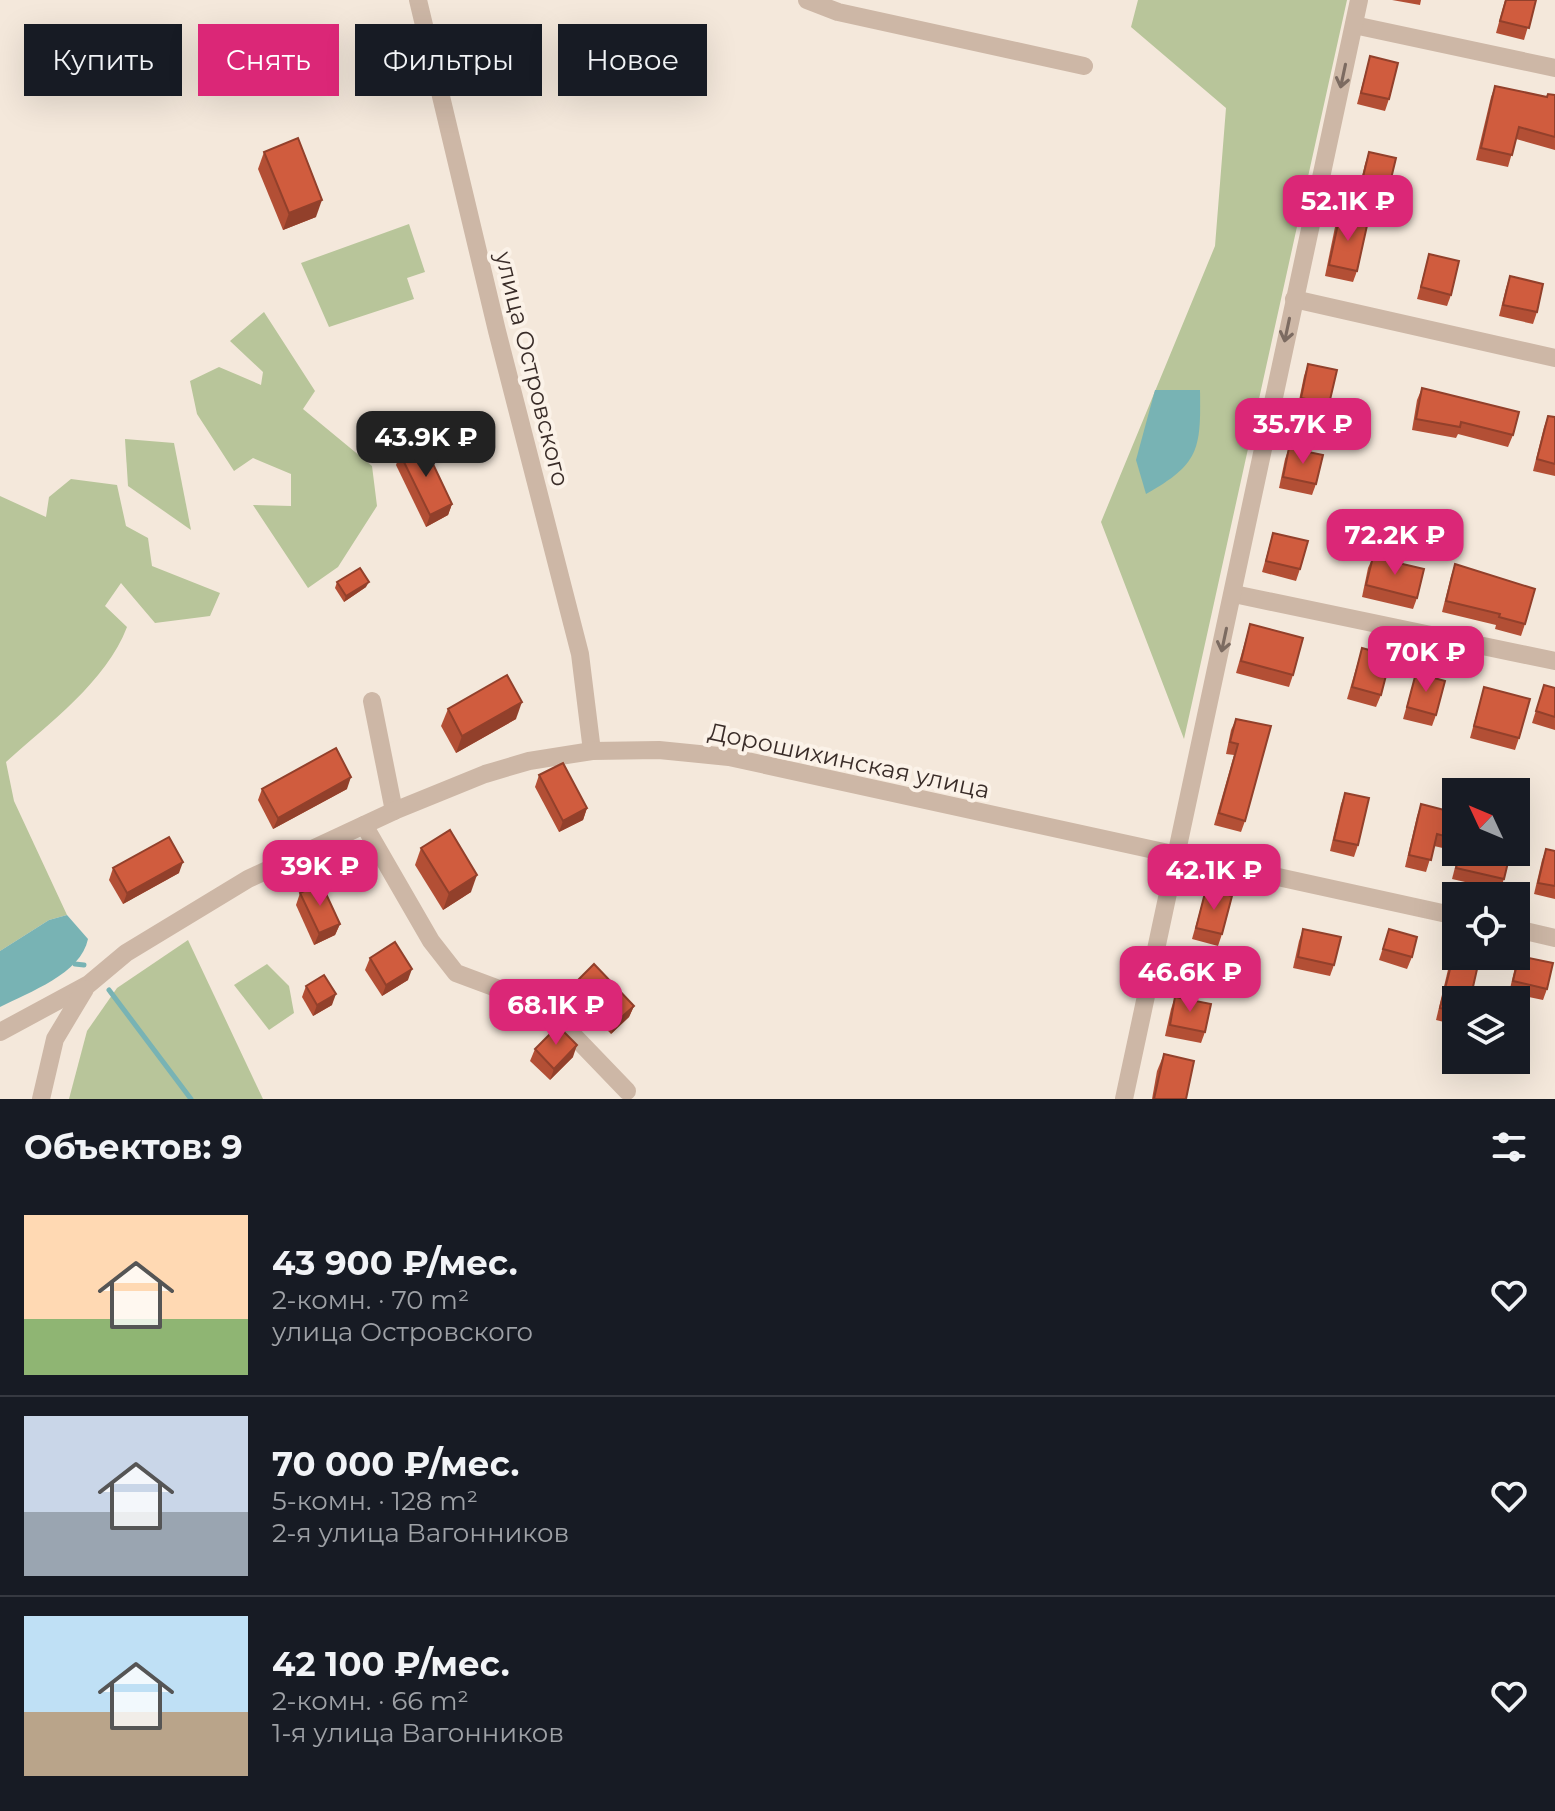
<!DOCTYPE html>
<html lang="ru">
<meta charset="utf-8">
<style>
body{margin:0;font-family:Montserrat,sans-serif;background:#242831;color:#f1f3f6;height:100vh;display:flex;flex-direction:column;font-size:30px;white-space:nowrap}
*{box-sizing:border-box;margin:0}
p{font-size:26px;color:#9ea1a6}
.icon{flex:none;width:44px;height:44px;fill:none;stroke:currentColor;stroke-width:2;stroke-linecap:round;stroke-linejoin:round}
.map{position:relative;height:1099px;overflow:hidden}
.panel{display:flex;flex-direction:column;background:#171b24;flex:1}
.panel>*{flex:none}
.top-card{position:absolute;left:24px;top:24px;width:800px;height:72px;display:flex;gap:16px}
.needle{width:52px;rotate:314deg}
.controls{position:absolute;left:1442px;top:778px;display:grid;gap:16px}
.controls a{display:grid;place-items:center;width:88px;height:88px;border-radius:0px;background:#171b24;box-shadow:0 8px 32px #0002;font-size:40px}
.price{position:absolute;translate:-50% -68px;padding:0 18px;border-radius:16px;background:#db2777;color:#fff;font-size:26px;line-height:52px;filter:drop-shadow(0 2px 4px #0008)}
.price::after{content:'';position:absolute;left:50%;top:48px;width:24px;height:18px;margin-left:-12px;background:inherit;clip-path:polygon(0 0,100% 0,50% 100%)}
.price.on{background:#222;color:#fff}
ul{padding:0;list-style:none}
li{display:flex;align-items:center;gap:24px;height:200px;padding:0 24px}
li+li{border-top:2px solid #363941}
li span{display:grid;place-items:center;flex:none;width:224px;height:160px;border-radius:0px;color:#555}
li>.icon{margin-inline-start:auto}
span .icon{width:96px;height:96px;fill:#fffc;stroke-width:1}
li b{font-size:34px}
h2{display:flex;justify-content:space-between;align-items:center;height:96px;padding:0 24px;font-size:34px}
.pill{padding:0 28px;border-radius:0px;background:#171b24;box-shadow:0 8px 32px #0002;font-size:28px;line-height:72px}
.pill.on{background:#db2777;color:#fff}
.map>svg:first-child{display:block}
.green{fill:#b8c59a}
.water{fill:#78b3b4}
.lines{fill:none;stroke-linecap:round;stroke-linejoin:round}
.stream{stroke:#78b3b4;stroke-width:5}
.minor{stroke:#cdb7a6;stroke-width:18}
.wall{fill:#b34f35}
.shaded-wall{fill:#92402b}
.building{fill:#d05c3e;stroke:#92402b;stroke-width:2}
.oneway{stroke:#7c6b61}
.labels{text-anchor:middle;stroke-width:8;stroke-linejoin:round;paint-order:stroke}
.street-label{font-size:24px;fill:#392c28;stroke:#fbf2e8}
</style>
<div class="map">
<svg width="1555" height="1099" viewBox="0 0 1555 1099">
<rect width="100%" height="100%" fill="#f4e8db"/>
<g class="green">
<path d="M1138 0H1347L1184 739 1101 522 1215 246 1226 108 1131 27Z"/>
<path d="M409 224 425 272 407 278 414 299 329 327 301 263Z"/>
<path d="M264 312 315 391 303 409 372 466 377 506 338 567 308 588 253 505 291 506V474L253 458 234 471 197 414 190 381 219 367 261 385 263 372 230 341Z"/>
<path d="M125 439 174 443 191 530 128 486Z"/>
<path d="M71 479 117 485 126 526 148 538 152 566 220 593 210 616 155 623 121 583 105 606 127 627C106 682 49 723 6 762L14 801 67 915 49 920 0 951V496L46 517 49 497Z"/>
<path d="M188 940 263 1099H69L87 1031 117 988Z"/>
<path d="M267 964 289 986 294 1013 269 1030 234 985Z"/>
</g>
<g class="water">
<path d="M1155 390H1200C1201 450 1199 464 1146 494L1136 460Z"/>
<path d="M67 915 88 939C81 974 29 992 0 1007V951L49 920Z"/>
</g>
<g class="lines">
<g class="stream">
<path d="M75 964 84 965"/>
<path d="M109 990 191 1099"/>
</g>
<g class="minor">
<path d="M418 0 497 331 580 654 592 751"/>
<path d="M807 0 838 12 1084 66"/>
<path d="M1354 25 1555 68"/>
<path d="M1294 299 1555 358"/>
<path d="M1234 594 1555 661"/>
<path d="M372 701 394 811"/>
<path d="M364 825 431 941 456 973 523 998 576 1038 627 1091"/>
<path d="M1516 929 1555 938"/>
<path d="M0 1032 89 984 126 953 248 879 394 811 485 774 529 761 592 751 659 750 729 757 1456 916"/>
<path d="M41 1099 55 1039 85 989"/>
<path d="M1124 1099 1359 0"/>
</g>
</g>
<g class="wall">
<path d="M1392 0H1421L1420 5Z"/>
<path d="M1505 0H1536L1524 40 1496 33Z"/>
<path d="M1370 56 1389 99 1385 111 1357 104Z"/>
<path d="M1495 86 1547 97 1555 95V150L1516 139 1508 167 1476 160 1491 97Z"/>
<path d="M264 152 316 217 283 230 258 169Z"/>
<path d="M1369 152 1389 187 1385 199 1358 193 1365 164Z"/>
<path d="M1340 215 1357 271 1353 282 1325 276 1335 227Z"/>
<path d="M1429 254 1451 295 1447 306 1417 299Z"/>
<path d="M1510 276 1537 312 1533 324 1499 316 1506 288Z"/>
<path d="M1308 364 1329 404 1325 416 1297 410 1304 376Z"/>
<path d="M1422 388 1513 435 1508 447 1458 434 1456 438 1412 430 1417 400Z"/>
<path d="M1548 416 1555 417V476L1533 471 1544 427Z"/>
<path d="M1289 448 1316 484 1312 495 1279 488 1285 459Z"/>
<path d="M400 454 452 504 448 515 426 527 396 465Z"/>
<path d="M1273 533 1300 569 1296 581 1262 572Z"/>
<path d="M1373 557 1417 598 1413 609 1362 597 1368 568Z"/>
<path d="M1455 564 1525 624 1521 636 1495 629 1496 625 1442 612 1451 576Z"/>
<path d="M337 582 366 587 344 602 335 588Z"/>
<path d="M1250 624 1293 675 1289 687 1236 673Z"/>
<path d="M1362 648 1381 695 1376 707 1347 699Z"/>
<path d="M1416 673 1436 715 1432 726 1403 719Z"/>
<path d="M1544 685 1555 688V730L1532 723Z"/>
<path d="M1484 687 1519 738 1515 750 1470 738Z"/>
<path d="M448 709 516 719 456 753 441 726Z"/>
<path d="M1236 719 1245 821 1241 832 1214 825 1234 755 1226 754 1231 730Z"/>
<path d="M539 775 587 808 583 820 559 832 535 787Z"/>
<path d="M262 789H347L273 829 258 800Z"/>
<path d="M1345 793 1358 845 1354 857 1330 851 1341 804Z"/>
<path d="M1421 804 1452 838 1447 849 1434 846 1426 872 1405 867 1417 816Z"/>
<path d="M421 848 471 892 443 910 415 865Z"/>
<path d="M1546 849 1555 851V899L1534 894 1542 860Z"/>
<path d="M1459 852H1503L1504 879 1500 890 1452 879Z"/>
<path d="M113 868 179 873 123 904 109 880Z"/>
<path d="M1206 889 1222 934 1218 946 1192 939Z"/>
<path d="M300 893 340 924 335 935 314 945 296 905Z"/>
<path d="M1303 929 1334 965 1330 976 1293 968 1299 941Z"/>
<path d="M1389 929 1412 957 1407 969 1379 960Z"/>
<path d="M1456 946V1025L1436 1020 1451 957Z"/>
<path d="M1519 956 1547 989 1543 1000 1509 993 1515 967Z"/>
<path d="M370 958 408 980 382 996 365 970Z"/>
<path d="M576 982 634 1006 629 1017 611 1034 572 993Z"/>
<path d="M306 986 332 1005 313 1016 302 997Z"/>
<path d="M1175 997 1205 1032 1201 1043 1165 1036 1171 1009Z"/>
<path d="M535 1049 573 1057 550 1080 530 1061Z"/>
<path d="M1164 1054 1186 1099H1152L1157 1071Z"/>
</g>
<g class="shaded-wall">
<path d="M322 200 316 217 283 230 289 213Z"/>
<path d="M452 504 448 515 426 527 430 515Z"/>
<path d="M369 582 366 587 344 602 346 596Z"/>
<path d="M522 702 516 719 456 753 462 736Z"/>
<path d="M351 777 347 789 273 829 278 818Z"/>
<path d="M587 808 583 820 559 832 563 821Z"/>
<path d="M183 862 179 873 123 904 127 893Z"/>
<path d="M477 875 471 892 443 910 449 893Z"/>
<path d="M340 924 335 935 314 945 319 933Z"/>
<path d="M412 969 408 980 382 996 386 985Z"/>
<path d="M336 994 332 1005 313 1016 317 1005Z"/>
<path d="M634 1006 629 1017 611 1034 615 1023Z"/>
<path d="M577 1045 573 1057 550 1080 554 1069Z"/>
</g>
<g class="building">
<path d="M1506 0H1536L1529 28 1500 21Z"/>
<path d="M1370 56 1398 63 1389 99 1361 93Z"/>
<path d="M1495 86 1547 97 1548 94 1555 95V137L1519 127 1512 155 1481 148Z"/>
<path d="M298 138 322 200 289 213 264 152Z"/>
<path d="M1369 152 1396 158 1389 187 1362 181Z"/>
<path d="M1340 215 1368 221 1357 271 1329 265Z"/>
<path d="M1429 254 1459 261 1451 295 1421 287Z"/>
<path d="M1510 276 1543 284 1537 312 1503 305Z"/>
<path d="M1308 364 1337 370 1329 404 1301 398Z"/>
<path d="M1422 388 1519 412 1513 435 1461 422 1460 427 1416 419Z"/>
<path d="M1548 416 1555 417V464L1537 459Z"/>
<path d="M423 443 452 504 430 515 400 454Z"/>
<path d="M1289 448 1323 455 1316 484 1283 477Z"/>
<path d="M1273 533 1308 541 1300 569 1266 561Z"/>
<path d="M1373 557 1424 569 1417 598 1366 585Z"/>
<path d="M1455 564 1535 589 1525 624 1499 617 1500 614 1446 601Z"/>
<path d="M360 568 369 582 346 596 337 582Z"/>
<path d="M1250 624 1303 638 1293 675 1241 661Z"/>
<path d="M1362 648 1391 656 1381 695 1352 687Z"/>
<path d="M1416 673 1445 681 1436 715 1407 707Z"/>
<path d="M507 675 522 702 462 736 448 709Z"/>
<path d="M1544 685 1555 688V717L1536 711Z"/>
<path d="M1484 687 1530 699 1519 738 1474 726Z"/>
<path d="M1236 719 1271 726 1245 821 1219 813 1238 744 1230 742Z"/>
<path d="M336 748 351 777 278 818 262 789Z"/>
<path d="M563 763 587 808 563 821 539 775Z"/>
<path d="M1345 793 1369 798 1358 845 1334 840Z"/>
<path d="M1421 804 1456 813V820L1452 838 1437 834 1431 860 1409 855Z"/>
<path d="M450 830 477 875 449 893 421 848Z"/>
<path d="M169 837 183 862 127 893 113 868Z"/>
<path d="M1546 849 1555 851V886L1538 883Z"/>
<path d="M1460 852H1503L1510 854 1504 879 1456 868Z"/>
<path d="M321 883 340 924 319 933 300 893Z"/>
<path d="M1206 889 1232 896 1222 934 1196 928Z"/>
<path d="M1303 929 1341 937 1334 965 1298 957Z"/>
<path d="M1389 929 1417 937 1412 957 1383 949Z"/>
<path d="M395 942 412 969 386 985 370 958Z"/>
<path d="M1456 946V956H1480L1470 1000H1456V1012L1440 1008Z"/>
<path d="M1519 956 1553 963 1547 989 1513 981Z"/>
<path d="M594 964 634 1006 615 1023 576 982Z"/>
<path d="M324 975 336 994 317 1005 306 986Z"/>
<path d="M1175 997 1211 1004 1205 1032 1170 1025Z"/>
<path d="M558 1026 577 1045 554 1069 535 1049Z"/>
<path d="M1164 1054 1194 1061 1186 1099H1154Z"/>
</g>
<defs><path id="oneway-shaft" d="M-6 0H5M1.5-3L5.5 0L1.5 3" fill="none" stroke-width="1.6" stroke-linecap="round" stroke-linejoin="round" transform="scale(2)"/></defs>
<g class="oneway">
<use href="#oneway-shaft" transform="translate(1343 76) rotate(102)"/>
<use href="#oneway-shaft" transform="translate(1287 330) rotate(102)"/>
<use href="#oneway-shaft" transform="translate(1224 640) rotate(102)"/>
</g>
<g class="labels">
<g class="street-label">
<text transform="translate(532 369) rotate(76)" y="8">улица Островского</text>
<text transform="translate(849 761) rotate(12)" y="8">Дорошихинская улица</text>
</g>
</g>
</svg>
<div class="controls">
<a><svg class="needle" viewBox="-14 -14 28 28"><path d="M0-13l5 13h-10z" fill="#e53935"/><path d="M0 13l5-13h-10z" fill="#9ea1a6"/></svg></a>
<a><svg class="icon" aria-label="locate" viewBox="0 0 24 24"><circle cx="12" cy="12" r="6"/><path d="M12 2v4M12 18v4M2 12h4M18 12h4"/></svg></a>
<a><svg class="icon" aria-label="layers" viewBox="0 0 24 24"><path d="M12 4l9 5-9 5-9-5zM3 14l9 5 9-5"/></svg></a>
</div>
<b class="price" style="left:1348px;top:243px">52.1K ₽</b>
<b class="price" style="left:1303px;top:466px">35.7K ₽</b>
<b class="price on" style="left:426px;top:479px">43.9K ₽</b>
<b class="price" style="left:1395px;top:577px">72.2K ₽</b>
<b class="price" style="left:1426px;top:694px">70K ₽</b>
<b class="price" style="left:320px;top:908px">39K ₽</b>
<b class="price" style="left:1214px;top:912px">42.1K ₽</b>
<b class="price" style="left:1190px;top:1014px">46.6K ₽</b>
<b class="price" style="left:556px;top:1047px">68.1K ₽</b>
<div class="top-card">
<a class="pill">Купить</a>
<a class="pill on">Снять</a>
<a class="pill">Фильтры</a>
<a class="pill">Новое</a>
</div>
</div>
<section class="panel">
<h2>Объектов: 9<svg class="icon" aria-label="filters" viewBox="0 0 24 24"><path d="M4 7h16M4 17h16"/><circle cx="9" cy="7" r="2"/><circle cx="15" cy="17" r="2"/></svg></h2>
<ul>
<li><span style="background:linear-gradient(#ffd9b3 65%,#8fb573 0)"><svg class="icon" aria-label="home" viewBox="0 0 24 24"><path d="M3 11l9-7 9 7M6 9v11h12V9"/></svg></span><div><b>43 900 ₽/мес.</b><p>2-комн. · 70 m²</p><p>улица Островского</p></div><svg class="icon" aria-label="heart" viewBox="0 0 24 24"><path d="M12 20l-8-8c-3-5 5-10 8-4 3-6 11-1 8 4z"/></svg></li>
<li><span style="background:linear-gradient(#c9d6e8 60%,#9aa5b1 0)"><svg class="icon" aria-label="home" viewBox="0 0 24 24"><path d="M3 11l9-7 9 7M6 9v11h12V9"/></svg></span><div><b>70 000 ₽/мес.</b><p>5-комн. · 128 m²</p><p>2-я улица Вагонников</p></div><svg class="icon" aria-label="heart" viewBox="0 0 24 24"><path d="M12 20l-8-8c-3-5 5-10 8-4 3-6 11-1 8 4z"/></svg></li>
<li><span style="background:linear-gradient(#bfe0f5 60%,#b9a48a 0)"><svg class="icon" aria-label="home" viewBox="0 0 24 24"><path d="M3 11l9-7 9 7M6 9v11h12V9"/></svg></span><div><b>42 100 ₽/мес.</b><p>2-комн. · 66 m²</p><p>1-я улица Вагонников</p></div><svg class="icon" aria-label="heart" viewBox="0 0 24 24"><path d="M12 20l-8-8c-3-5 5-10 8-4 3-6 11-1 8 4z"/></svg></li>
</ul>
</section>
